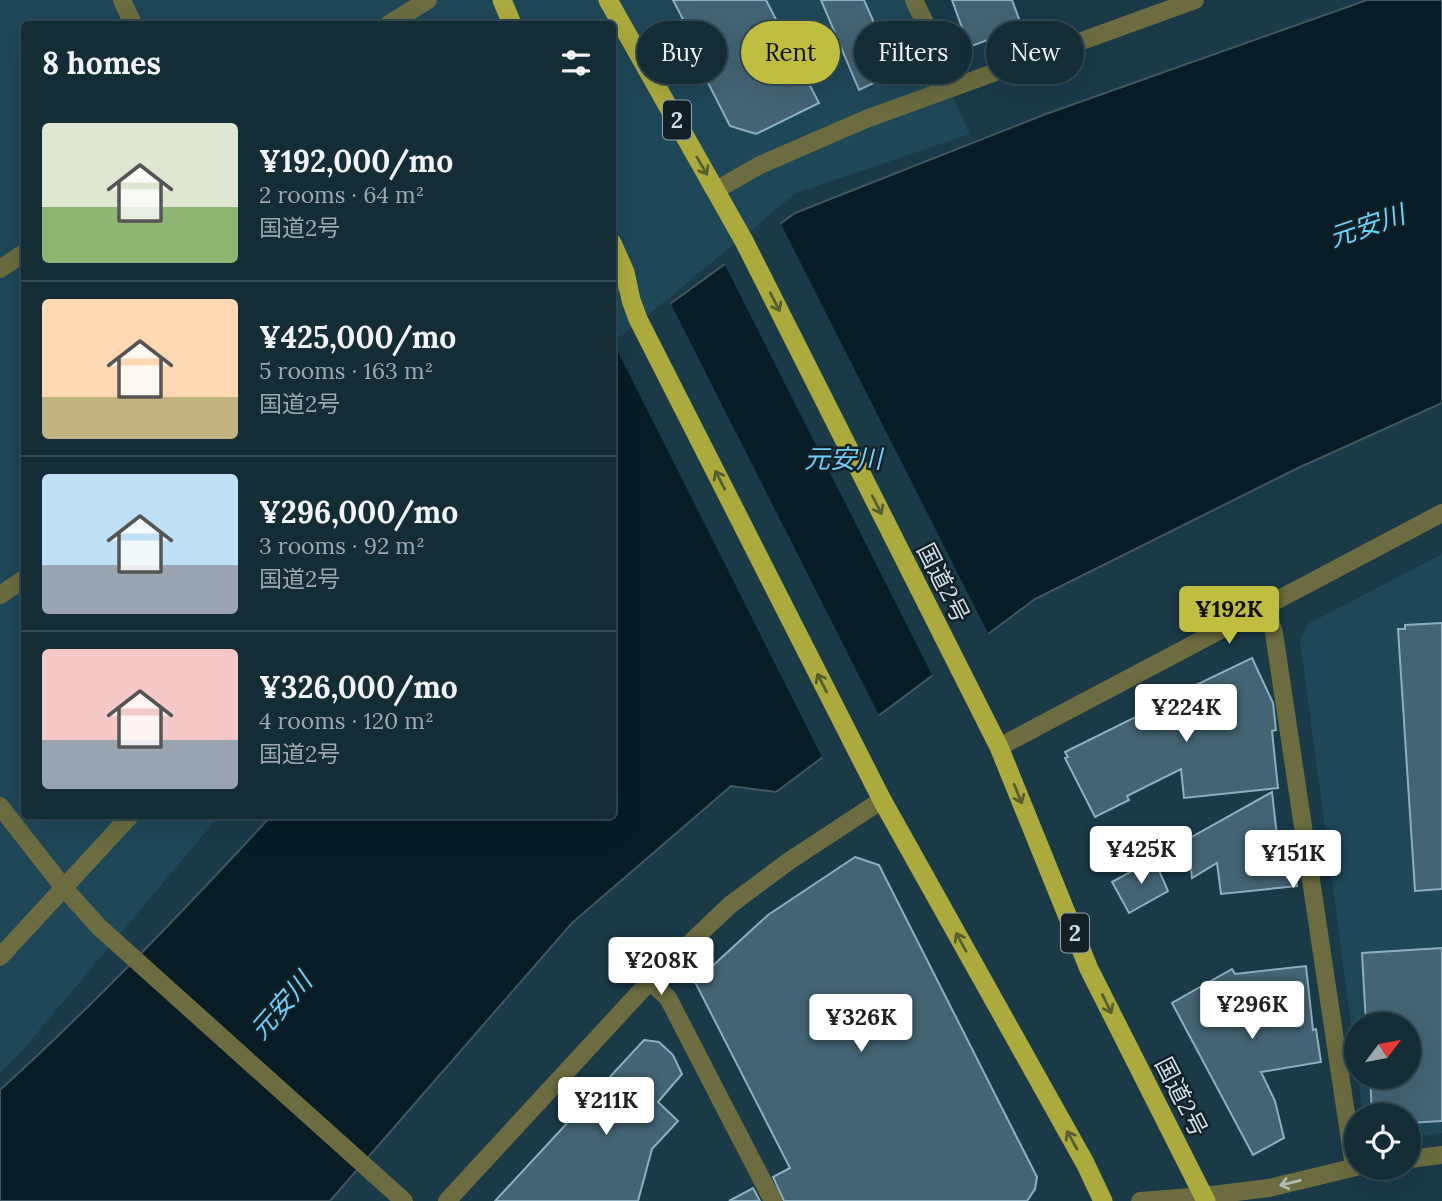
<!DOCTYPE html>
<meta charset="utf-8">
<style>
body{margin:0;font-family:Lora,"Noto Sans JP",serif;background:#1d343e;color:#f1f3f6;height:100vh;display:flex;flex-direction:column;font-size:26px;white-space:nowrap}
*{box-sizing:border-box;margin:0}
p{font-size:23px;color:#9da7ad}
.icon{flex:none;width:38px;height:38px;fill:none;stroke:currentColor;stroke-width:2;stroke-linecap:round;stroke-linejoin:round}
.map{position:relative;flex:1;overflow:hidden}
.details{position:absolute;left:21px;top:21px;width:595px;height:798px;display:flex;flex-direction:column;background:#142c36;border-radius:7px;box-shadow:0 7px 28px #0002,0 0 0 2px #334851}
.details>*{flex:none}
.top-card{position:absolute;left:637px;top:21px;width:665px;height:63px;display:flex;gap:14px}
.needle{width:46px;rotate:58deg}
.fabs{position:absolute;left:1344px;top:1012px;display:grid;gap:14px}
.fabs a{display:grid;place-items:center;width:77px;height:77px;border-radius:50%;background:#142c36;box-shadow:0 7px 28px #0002,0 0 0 2px #334851;font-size:35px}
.price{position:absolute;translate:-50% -60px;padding:0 16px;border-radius:7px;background:#fff;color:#222;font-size:23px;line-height:46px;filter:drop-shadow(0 2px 4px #0008)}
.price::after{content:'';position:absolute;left:50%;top:42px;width:21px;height:16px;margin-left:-10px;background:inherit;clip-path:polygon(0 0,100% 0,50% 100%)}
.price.active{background:#c0be40;color:#111}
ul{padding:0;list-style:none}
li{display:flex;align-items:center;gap:21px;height:175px;padding:0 21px}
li+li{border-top:2px solid #334851}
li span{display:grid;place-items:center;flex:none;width:196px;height:140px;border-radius:7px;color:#555}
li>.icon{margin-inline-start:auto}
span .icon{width:84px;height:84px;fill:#fffc;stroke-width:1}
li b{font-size:30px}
h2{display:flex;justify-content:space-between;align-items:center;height:84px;padding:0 21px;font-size:30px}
.tag{padding:0 24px;border-radius:32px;background:#142c36;box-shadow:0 7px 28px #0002,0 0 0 2px #334851;font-size:24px;line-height:63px}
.tag.active{background:#c0be40;color:#111}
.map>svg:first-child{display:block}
.built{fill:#1e4758}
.water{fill:#071c25;stroke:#42565f;stroke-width:2}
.pier{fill:#1a3a48}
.building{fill:#446473;stroke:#8cafc0;stroke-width:2}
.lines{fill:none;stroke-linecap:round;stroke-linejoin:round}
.minor{stroke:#6c6c40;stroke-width:18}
.tertiary{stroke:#6c6c40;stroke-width:18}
.trunk{stroke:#acaa3d;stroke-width:19}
.oneway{stroke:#575e30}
.oneway2{stroke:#afbbb4}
.labels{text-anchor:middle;stroke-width:5;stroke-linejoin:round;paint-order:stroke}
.shield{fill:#122026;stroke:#94a4ac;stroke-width:2}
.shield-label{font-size:23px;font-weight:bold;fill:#ccdde6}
.street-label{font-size:24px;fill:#ccdde6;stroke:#122026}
.water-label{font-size:26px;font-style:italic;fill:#6dd0fa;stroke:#122026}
</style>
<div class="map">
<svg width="1442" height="1201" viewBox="0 0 1442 1201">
<rect width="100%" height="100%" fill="#1a3a48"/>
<g class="built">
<path d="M0 0H907L970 134 796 193 613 344 612 24H24V816H219L22 1051 0 1073Z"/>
<path d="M1442 554V1133L1409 1138V1115H1363L1358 1076H1409V1024H1356V1062L1300 640 1308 624Z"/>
</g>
<path class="water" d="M1367 0H1442V403L1298 468 1035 599 776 792 731 786 572 923 330 1201H0V1090C95 1004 184 910 271 816H612V348L615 344 795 213 1046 114Z"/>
<g class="pier">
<path d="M779 220 990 637 934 679 723 261Z"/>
<path d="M669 300 881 719 824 761 613 342Z"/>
</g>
<g class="building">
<path d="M673 0H766L819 103 756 134 730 126 699 65 705 62Z"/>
<path d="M821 0H864L879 34 901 24 915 54 910 66 859 90Z"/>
<path d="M952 0H1012L1022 27 969 47Z"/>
<path d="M1442 623V889L1415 891 1398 629H1405V625Z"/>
<path d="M1252 658 1273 703 1276 730 1272 731 1278 788 1184 798 1181 769 1127 796 1129 800 1095 817 1065 758 1068 757 1065 752 1154 708 1152 706Z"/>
<path d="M1272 792 1279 854 1293 853 1297 886 1221 894 1217 863 1192 878 1188 839Z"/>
<path d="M855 857 879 865 1009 1122 1037 1177 1035 1189 1027 1201H784L773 1177 790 1168 695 982 768 915Z"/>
<path d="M1154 859 1168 891 1129 913 1112 882Z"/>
<path d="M1442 948V1121L1409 1123V1115H1372L1370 1076H1409V1024H1366L1362 953Z"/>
<path d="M1306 966 1313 1030 1316 1029 1321 1062 1261 1072 1275 1101 1284 1138 1253 1155 1172 1003 1232 969 1235 974Z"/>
<path d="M644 1040 659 1042 673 1055 682 1074 658 1102 678 1121 652 1149 638 1201H495Z"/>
<path d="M753 1188 760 1201H729Z"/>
</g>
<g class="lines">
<g class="minor">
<path d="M122 0 133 24"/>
<path d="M914 0 955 85"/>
<path d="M0 595 24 579"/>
<path d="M1265 605 1274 633 1354 1167"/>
<path d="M650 981 668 998 773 1201"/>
<path d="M1409 1159 1442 1155"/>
<path d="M1204 1196 1269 1188 1356 1167"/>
</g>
<g class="tertiary">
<path d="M389 24 428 0"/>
<path d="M716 190 760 165 866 119 1195 0"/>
<path d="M0 269 24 253"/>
<path d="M612 285 625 272"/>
<path d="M999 747 1442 513"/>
<path d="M0 806 64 888 99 927 404 1201"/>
<path d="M0 957 130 816"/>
<path d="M447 1201 650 981 730 905 789 861 882 800"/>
<path d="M1140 1201 1204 1196"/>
</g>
<g class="trunk">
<path d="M502 0 512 24"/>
<path d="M608 0 744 241 999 747 1089 969 1206 1201"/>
<path d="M612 243 625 272 631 300 638 319 882 800 1085 1163 1103 1201"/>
</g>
</g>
<defs><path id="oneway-shaft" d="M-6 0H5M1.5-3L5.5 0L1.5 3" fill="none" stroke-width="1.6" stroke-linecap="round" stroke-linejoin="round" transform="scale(1.75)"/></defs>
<g class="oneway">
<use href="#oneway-shaft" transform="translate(702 166) rotate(60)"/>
<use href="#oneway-shaft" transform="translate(775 302) rotate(63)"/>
<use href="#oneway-shaft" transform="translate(720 480) rotate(-117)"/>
<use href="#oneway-shaft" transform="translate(877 505) rotate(63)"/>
<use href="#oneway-shaft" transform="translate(822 683) rotate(-117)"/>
<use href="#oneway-shaft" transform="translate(1018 794) rotate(68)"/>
<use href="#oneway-shaft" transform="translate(961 942) rotate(-119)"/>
<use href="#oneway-shaft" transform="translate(1107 1004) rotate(64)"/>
<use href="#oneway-shaft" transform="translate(1072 1140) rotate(-119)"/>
</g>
<use class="oneway2" href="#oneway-shaft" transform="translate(1290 1183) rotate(166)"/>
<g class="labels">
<g class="shield">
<rect x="663" y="100.5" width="28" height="39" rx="5"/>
<rect x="1061" y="913.5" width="28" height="39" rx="5"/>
</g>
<g class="shield-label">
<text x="677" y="128">2</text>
<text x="1075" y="941">2</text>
</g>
<g class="street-label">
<text transform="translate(943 583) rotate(63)" y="8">国道2号</text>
<text transform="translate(1181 1097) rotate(63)" y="8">国道2号</text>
</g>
<g class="water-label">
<text transform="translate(1367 226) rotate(-19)" y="9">元安川</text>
<text x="843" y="468">元安川</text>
<text transform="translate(281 1006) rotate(-49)" y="9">元安川</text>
</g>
</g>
</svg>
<div class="fabs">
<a><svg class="needle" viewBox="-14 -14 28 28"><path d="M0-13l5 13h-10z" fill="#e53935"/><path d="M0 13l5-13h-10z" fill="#9da7ad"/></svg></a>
<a><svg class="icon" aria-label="locate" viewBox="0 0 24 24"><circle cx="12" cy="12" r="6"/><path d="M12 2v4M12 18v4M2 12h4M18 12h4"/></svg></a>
</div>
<b class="price active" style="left:1229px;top:646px">¥192K</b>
<b class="price" style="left:1186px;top:744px">¥224K</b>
<b class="price" style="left:1141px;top:886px">¥425K</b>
<b class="price" style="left:1293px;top:890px">¥151K</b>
<b class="price" style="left:661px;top:997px">¥208K</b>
<b class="price" style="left:1252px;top:1041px">¥296K</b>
<b class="price" style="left:861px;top:1054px">¥326K</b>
<b class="price" style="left:606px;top:1137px">¥211K</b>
<div class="top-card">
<a class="tag">Buy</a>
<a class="tag active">Rent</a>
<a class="tag">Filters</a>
<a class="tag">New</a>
</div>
<section class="details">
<h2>8 homes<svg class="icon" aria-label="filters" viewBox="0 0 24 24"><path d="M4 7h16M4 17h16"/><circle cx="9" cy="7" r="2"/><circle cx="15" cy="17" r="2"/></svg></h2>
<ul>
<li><span style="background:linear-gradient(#dfe7d0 60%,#8fb573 0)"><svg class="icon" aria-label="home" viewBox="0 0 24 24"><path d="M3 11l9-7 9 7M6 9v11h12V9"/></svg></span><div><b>¥192,000/mo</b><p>2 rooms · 64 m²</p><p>国道2号</p></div></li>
<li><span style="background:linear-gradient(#ffd9b3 70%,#c2b280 0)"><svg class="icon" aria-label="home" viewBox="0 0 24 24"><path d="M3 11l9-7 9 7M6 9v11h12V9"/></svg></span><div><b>¥425,000/mo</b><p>5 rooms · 163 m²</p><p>国道2号</p></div></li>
<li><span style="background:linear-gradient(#bfe0f5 65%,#9aa5b1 0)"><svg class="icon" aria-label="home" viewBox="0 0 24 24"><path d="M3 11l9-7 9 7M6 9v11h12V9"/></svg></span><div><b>¥296,000/mo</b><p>3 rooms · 92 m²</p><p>国道2号</p></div></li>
<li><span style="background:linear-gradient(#f6c9c9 65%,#9aa5b1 0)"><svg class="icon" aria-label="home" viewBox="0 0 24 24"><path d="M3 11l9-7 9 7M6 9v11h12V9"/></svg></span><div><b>¥326,000/mo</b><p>4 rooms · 120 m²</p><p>国道2号</p></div></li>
</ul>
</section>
</div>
